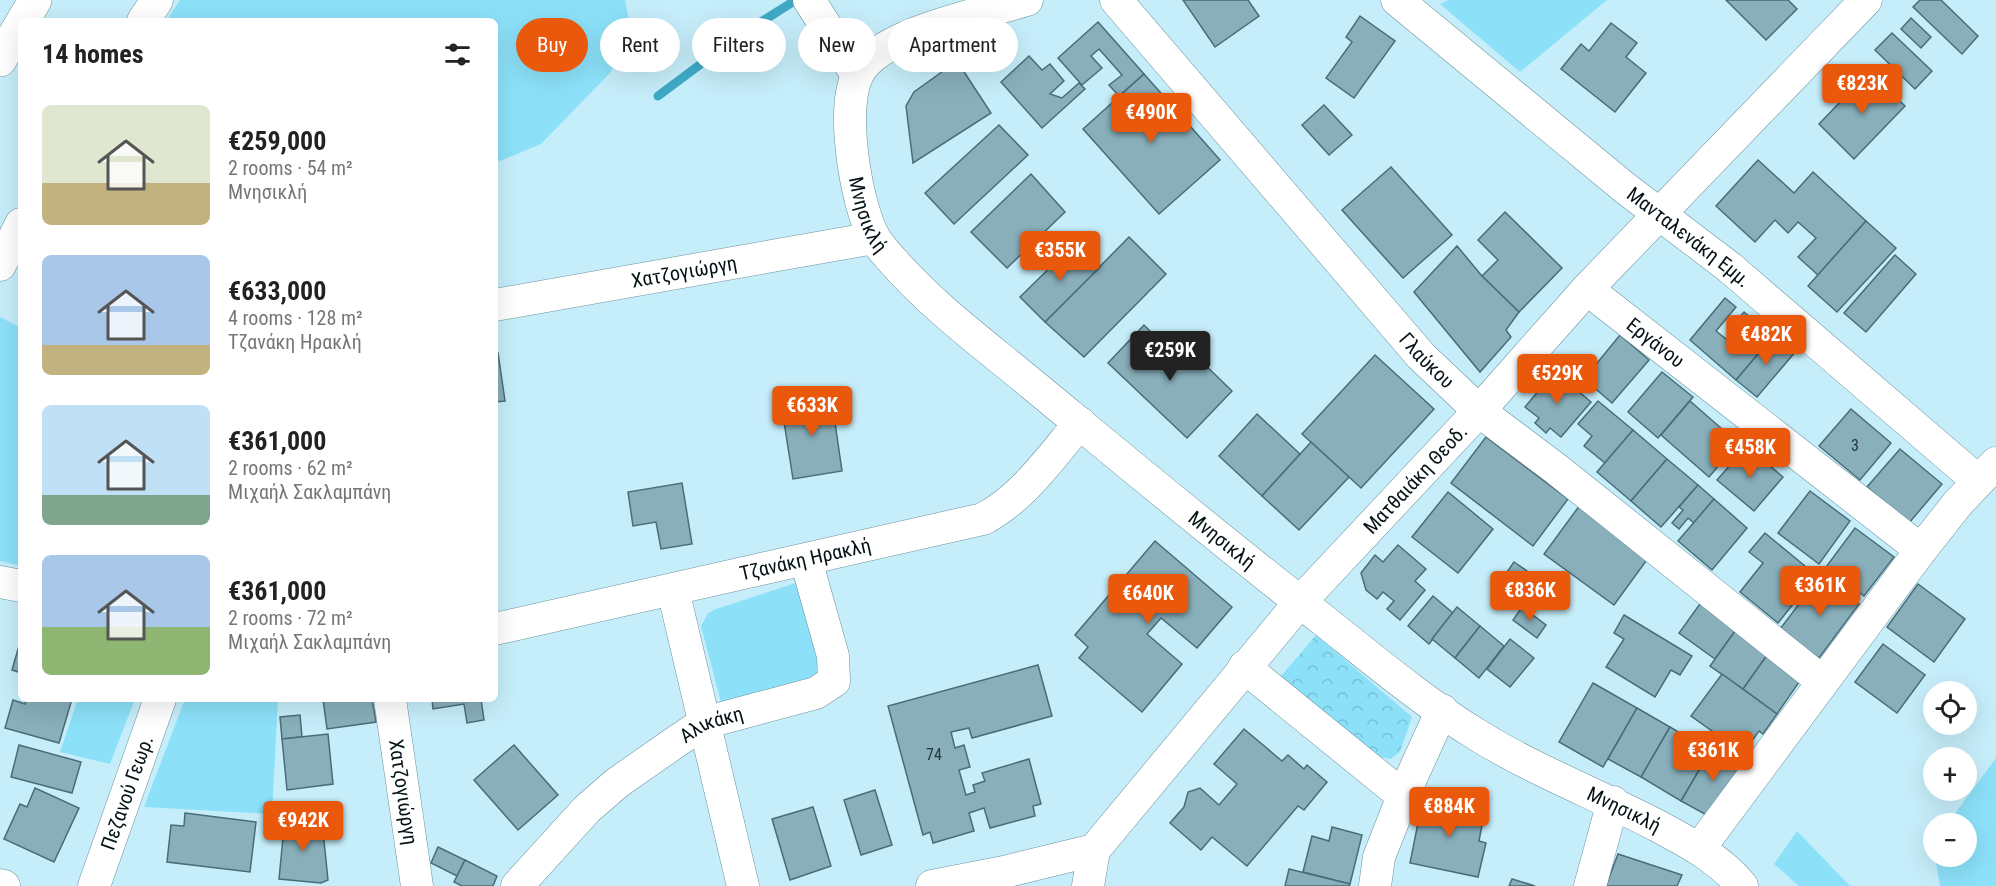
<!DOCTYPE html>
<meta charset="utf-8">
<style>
body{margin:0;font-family:"Roboto Condensed",sans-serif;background:#f6f6f6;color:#222;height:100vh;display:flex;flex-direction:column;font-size:22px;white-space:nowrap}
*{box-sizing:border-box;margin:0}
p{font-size:20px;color:#767676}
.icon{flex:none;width:33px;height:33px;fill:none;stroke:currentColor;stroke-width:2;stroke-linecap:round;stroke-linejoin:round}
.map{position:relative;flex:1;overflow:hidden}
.details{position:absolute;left:18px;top:18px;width:480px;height:684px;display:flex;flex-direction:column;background:#fff;border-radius:9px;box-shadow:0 6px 24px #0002}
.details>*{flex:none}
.guide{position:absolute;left:516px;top:18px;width:570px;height:54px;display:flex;gap:12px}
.controls{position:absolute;left:1923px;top:681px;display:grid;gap:12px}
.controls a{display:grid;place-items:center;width:54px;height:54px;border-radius:50%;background:#fff;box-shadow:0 6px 24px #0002;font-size:30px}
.price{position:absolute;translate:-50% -51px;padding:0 14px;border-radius:6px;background:#ea580c;color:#fff;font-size:20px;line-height:39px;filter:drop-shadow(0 2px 3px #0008)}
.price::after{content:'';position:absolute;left:50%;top:36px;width:18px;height:14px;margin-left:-9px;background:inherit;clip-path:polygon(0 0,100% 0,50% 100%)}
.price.selected{background:#222;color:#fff}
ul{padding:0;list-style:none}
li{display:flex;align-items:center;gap:18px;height:150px;padding:0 24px}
li span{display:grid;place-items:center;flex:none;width:168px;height:120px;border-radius:9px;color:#555}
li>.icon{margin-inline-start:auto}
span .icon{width:72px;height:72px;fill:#fffc;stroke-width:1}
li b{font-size:26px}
h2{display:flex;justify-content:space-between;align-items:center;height:72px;padding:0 24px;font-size:26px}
.pill{padding:0 21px;border-radius:27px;background:#fff;box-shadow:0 6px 24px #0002;font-size:21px;line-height:54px}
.pill.selected{background:#ea580c;color:#fff}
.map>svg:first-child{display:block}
.grass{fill:#8ce1f9}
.park{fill:url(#park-crowns)}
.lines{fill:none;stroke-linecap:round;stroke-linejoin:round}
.stream{stroke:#3fa9c5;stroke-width:9}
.building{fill:#88afba;stroke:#496d78;stroke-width:1.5}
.street-casing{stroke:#6b919c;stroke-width:33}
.highway-casing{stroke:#6b919c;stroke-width:34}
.street{stroke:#fff;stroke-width:32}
.highway{stroke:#fff;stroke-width:33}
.labels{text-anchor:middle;stroke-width:6;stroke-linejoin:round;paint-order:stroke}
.number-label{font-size:16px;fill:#25383e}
.street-label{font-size:20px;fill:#041115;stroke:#e0f8ff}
</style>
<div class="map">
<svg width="1996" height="886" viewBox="0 0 1996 886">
<defs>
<pattern id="park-crowns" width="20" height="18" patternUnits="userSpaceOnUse" patternTransform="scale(1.5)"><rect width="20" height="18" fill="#8ce1f9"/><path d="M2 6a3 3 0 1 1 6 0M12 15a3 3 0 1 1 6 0" fill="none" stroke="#77c0d5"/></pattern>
</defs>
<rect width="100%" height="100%" fill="#c6eefa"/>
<g class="grass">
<path d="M180 0H625L633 40 609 74 541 144 495 163V21H166Z"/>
<path d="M1448 0H1607L1520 72 1440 4Z"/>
<path d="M0 317 21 328V566L0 561Z"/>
<path d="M799 582 824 666 817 678 723 710 701 626 708 613 716 609Z"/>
<path d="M78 699H135L110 764 60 752Z"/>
<path d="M185 699H278L272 814 144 807Z"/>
<path d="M1996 758V886H1940L1935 857 1966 856V824L1948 823Z"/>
<path d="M1797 831 1850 886H1799L1774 864Z"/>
</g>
<path class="park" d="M1316 635 1412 717 1400 752 1391 759 1367 754 1277 681Z"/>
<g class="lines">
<path class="stream" d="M658 96 737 37 796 0"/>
</g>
<g class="building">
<path d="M1183 0H1248L1259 16 1215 47Z"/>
<path d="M1726 0H1788L1797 9 1766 40Z"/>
<path d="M1920 0H1941L1978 36 1962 54 1913 7Z"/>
<path d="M1360 16 1395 41 1354 98 1326 78 1352 42 1346 37Z"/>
<path d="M1911 18 1931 37 1921 48 1901 29Z"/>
<path d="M1098 22 1144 74 1119 96 1109 85 1122 75 1099 49 1091 56 1102 68 1082 85 1058 58Z"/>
<path d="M1611 23 1637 43 1626 57 1646 73 1615 112 1561 69 1581 44 1589 51Z"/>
<path d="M1892 33 1932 71 1915 89 1875 50Z"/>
<path d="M1029 56 1042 70 1050 64 1064 81 1050 94 1062 98 1079 83 1085 89 1042 128 1001 82Z"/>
<path d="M957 61 991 113 913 163 906 106 914 92Z"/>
<path d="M1869 72 1905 106 1854 159 1819 124Z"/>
<path d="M1144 74 1220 160 1159 214 1083 129Z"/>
<path d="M1324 105 1352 135 1329 155 1302 125Z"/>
<path d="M999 125 1028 155 954 224 925 193Z"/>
<path d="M1758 160 1794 193 1813 172 1866 221 1818 275 1798 257 1816 238 1798 222 1788 233 1775 220 1755 242 1716 206Z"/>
<path d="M1391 167 1452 235 1403 278 1342 210Z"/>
<path d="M1031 174 1065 212 1007 268 971 232Z"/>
<path d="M1505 212 1562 268 1519 312 1482 276 1498 260 1478 240Z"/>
<path d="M1866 221 1896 248 1837 312 1808 286Z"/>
<path d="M1129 237 1166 274 1084 357 1045 322Z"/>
<path d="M1075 243 1100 267 1045 322 1020 297Z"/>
<path d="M1457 246 1482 276 1519 312 1506 330 1511 337 1480 372 1414 292Z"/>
<path d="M1895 255 1916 274 1866 332 1844 313Z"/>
<path d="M1725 298 1736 307 1716 331 1730 342 1738 332 1732 326 1744 312 1773 337 1736 380 1690 340Z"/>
<path d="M1144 325 1188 369 1198 358 1232 391 1187 438 1108 363Z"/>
<path d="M1775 334 1796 351 1757 397 1736 380Z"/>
<path d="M1620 335 1649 360 1612 403 1584 379Z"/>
<path d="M498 353 505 401 495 402V354Z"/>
<path d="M1375 355 1434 409 1361 488 1302 434Z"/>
<path d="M1555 371 1591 402 1561 437 1550 428 1546 433 1535 423 1539 418 1525 407Z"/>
<path d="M1662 372 1693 397 1658 438 1628 412Z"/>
<path d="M831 395 842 471 793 479 781 403Z"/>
<path d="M1598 401 1633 430 1605 463 1584 446 1592 436 1578 424Z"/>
<path d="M1690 401 1738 443 1709 477 1661 435Z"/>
<path d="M1851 409 1891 443 1860 480 1819 446Z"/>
<path d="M1257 414 1300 454 1262 496 1219 456Z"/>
<path d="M1633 430 1667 459 1631 501 1597 472Z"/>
<path d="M1486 437 1568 499 1533 546 1451 483Z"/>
<path d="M1311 442 1349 477 1299 530 1262 496Z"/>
<path d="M1747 446 1783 477 1754 511 1717 480Z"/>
<path d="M1900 449 1942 484 1909 523 1867 487Z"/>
<path d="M1667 459 1698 485 1661 527 1631 501Z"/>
<path d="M682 483 692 544 661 549 656 522 633 526 628 492Z"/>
<path d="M1698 485 1714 499 1694 523 1688 518 1679 529 1672 523 1683 510 1679 507Z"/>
<path d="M1810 491 1850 521 1819 564 1778 533Z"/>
<path d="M1448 492 1493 529 1458 573 1412 537Z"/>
<path d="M1714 499 1747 528 1712 570 1678 541Z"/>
<path d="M1580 505 1649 557 1614 605 1544 554Z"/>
<path d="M1855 528 1894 557 1864 596 1826 567Z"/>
<path d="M1765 533 1805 566 1795 579 1806 588 1778 623 1740 592 1763 563 1749 552Z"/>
<path d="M1155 541 1232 607 1197 648 1161 618 1147 634 1182 664 1142 712 1079 658 1088 647 1075 635Z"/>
<path d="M1398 545 1426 569 1415 581 1425 590 1400 620 1387 609 1394 601 1383 592 1377 599 1366 590 1361 573 1375 555 1383 562Z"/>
<path d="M1514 562 1543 582 1529 602 1500 582Z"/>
<path d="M1821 575 1859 604 1819 658 1780 629Z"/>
<path d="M1918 584 1965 619 1934 662 1887 627Z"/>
<path d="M1433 596 1453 613 1429 644 1408 626Z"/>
<path d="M1702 601 1738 627 1715 659 1679 633Z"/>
<path d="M1457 607 1480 626 1455 658 1432 639Z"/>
<path d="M1522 607 1546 625 1537 638 1513 620Z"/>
<path d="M1624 615 1692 656 1680 675 1671 670 1655 697 1606 667 1624 639 1614 633Z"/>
<path d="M1480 626 1504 646 1479 678 1455 658Z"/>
<path d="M1738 627 1770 651 1743 689 1710 666Z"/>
<path d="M21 639V673L12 670Z"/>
<path d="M1510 639 1534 658 1510 687 1487 669Z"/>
<path d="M1883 644 1925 675 1897 713 1855 682Z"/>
<path d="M1770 651 1804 675 1777 714 1743 689Z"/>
<path d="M1038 665 1052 716 972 738 969 728 951 732 955 748 964 745 970 767 959 770 966 795 975 792 973 785 985 781 982 773 1029 759 1041 804 1033 806 1035 816 990 828 984 808 969 813 974 831 933 843 930 832 923 835 888 706Z"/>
<path d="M1722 674 1777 714 1763 734 1759 731 1743 753 1691 716Z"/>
<path d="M1593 683 1637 708 1603 767 1559 742Z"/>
<path d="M26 699H72L59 743 5 728 13 700 25 704Z"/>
<path d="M323 699H372L376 722 327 729Z"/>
<path d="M432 699H481L484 720 467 723 464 704 433 709Z"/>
<path d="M1637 708 1670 727 1641 777 1608 759Z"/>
<path d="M300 715 302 737 282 739 280 717Z"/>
<path d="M1670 727 1710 751 1681 801 1641 777Z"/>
<path d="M1244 729 1282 761 1288 755 1304 769 1307 765 1327 782 1304 810 1298 806 1247 866 1212 837 1201 850 1170 823 1184 807 1188 792 1200 788 1219 805 1237 784 1214 764Z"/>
<path d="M328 734 333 784 287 790 282 739Z"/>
<path d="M19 745 81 762 72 793 11 777Z"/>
<path d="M514 745 558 795 518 830 474 780Z"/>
<path d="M1714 745 1744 762 1712 818 1681 801Z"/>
<path d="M35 788 79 808 54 862 4 839 20 804 27 807Z"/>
<path d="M875 790 892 845 861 855 844 800Z"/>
<path d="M1423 798 1485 810 1479 841 1486 843 1478 877 1410 863Z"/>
<path d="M813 807 831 866 790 880 772 819Z"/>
<path d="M185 813 256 822 250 872 167 862 171 825 184 826Z"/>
<path d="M285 817 322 821 328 880 321 883 279 879Z"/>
<path d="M1332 827 1362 835 1350 884 1303 872 1312 836 1329 841Z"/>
<path d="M438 847 465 860 457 876 431 863Z"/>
<path d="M1618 854 1682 875 1677 886H1606Z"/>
<path d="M465 860 497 876 493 886H462L454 882Z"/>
<path d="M1289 869 1350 884 1349 886H1285Z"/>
<path d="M1512 879 1535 886H1509Z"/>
</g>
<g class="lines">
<defs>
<g id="street">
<path d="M809 0 857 75"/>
<path id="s1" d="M1027 0C984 13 878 33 858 74 840 108 856 204 874 237 878 245 886 253 892 260 933 307 985 345 1033 385 1130 465 1227 546 1327 623 1376 662 1425 703 1479 736 1534 770 1596 794 1654 824 1686 841 1719 858 1742 886"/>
<path id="s2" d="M1116 0 1421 356 1479 411 1555 468 1822 681"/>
<path id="s3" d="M1397 0 1625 188 1729 267 1978 481"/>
<path d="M143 21 157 0"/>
<path d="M0 265 21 224"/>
<path id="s4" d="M1587 289 1921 550"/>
<path id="s5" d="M495 305 874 238"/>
<path d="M0 582 21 586"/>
<path d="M673 590 743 886"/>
<path id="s6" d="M495 629 983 519C1023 498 1050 458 1080 423"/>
<path d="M1244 667 1403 796"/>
<path id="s7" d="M390 699 417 886"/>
<path d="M1699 849 1921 550 1958 503 1996 463"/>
<path d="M0 885 4 886"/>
<path id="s8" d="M94 886 160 699"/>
<path id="s9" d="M517 886 587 809 617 783 677 741 704 723 816 693 834 681 833 656 806 560"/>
<path id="s10" d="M932 886 1004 872 1094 850 1300 602 1479 411 1587 289 1866 0"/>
<path d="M1088 886 1094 850"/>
<path d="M1375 886 1379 857 1403 796 1442 710"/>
<path d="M1590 886 1613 802"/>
</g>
<g id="highway">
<path d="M23 21 35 0"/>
<path d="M0 60 21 24"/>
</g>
</defs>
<use href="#street" class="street-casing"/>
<use href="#highway" class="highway-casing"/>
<use href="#street" class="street"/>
<use href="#highway" class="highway"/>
</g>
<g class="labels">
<g class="number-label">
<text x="1855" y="451">3</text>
<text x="934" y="760">74</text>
</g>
<g class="street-label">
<text dy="7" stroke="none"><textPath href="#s1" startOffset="332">Μνησικλή</textPath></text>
<text dy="7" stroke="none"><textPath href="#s3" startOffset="376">Μανταλενάκη Εμμ.</textPath></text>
<text dy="7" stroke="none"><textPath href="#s5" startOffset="192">Χατζογιώργη</textPath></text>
<text dy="7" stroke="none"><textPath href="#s4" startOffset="87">Εργάνου</textPath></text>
<text dy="7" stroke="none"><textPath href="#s2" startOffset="476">Γλαύκου</textPath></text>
<text dy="7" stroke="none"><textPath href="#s10" startOffset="657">Ματθαιάκη Θεοδ.</textPath></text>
<text dy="7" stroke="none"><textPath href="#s1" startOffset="818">Μνησικλή</textPath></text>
<text dy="7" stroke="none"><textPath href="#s6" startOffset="318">Τζανάκη Ηρακλή</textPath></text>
<text dy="7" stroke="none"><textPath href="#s9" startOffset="256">Αλικάκη</textPath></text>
<text dy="7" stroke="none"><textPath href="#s8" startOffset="99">Πεζανού Γεωρ.</textPath></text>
<text dy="7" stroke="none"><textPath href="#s7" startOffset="94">Χατζογιώργη</textPath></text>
<text dy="7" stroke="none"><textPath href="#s1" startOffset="1304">Μνησικλή</textPath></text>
</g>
</g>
</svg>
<div class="controls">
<a><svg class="icon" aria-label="locate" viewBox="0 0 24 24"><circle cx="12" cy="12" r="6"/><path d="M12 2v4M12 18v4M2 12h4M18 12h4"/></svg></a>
<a>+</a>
<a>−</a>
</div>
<b class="price" style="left:1862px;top:115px">€823K</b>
<b class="price" style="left:1151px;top:144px">€490K</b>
<b class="price" style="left:1060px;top:282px">€355K</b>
<b class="price" style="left:1766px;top:366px">€482K</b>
<b class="price selected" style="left:1170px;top:382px">€259K</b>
<b class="price" style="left:1557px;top:405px">€529K</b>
<b class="price" style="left:812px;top:437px">€633K</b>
<b class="price" style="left:1750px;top:479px">€458K</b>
<b class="price" style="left:1820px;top:617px">€361K</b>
<b class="price" style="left:1530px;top:622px">€836K</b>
<b class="price" style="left:1148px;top:625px">€640K</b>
<b class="price" style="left:1713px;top:782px">€361K</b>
<b class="price" style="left:1449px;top:838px">€884K</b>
<b class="price" style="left:303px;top:852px">€942K</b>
<div class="guide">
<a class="pill selected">Buy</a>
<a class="pill">Rent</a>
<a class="pill">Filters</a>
<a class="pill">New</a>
<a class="pill">Apartment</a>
</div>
<section class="details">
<h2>14 homes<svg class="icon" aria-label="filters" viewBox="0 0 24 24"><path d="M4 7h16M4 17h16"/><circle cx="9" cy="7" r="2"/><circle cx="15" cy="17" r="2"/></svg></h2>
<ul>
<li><span style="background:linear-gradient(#dfe7d0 65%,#c2b280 0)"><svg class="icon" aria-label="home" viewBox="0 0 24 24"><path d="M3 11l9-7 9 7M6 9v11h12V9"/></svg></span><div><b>€259,000</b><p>2 rooms · 54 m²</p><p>Μνησικλή</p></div></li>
<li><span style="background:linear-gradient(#a9c7e8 75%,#c2b280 0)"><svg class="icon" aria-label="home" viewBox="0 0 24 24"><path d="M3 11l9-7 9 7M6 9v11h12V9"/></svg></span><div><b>€633,000</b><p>4 rooms · 128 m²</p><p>Τζανάκη Ηρακλή</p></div></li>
<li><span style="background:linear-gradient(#bfe0f5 75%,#7fa58c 0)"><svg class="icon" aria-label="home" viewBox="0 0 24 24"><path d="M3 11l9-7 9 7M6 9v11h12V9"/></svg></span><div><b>€361,000</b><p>2 rooms · 62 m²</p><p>Μιχαήλ Σακλαμπάνη</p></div></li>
<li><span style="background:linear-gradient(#a9c7e8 60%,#8fb573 0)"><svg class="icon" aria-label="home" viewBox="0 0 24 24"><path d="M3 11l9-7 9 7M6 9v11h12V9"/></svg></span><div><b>€361,000</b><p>2 rooms · 72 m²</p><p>Μιχαήλ Σακλαμπάνη</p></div></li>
</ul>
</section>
</div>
